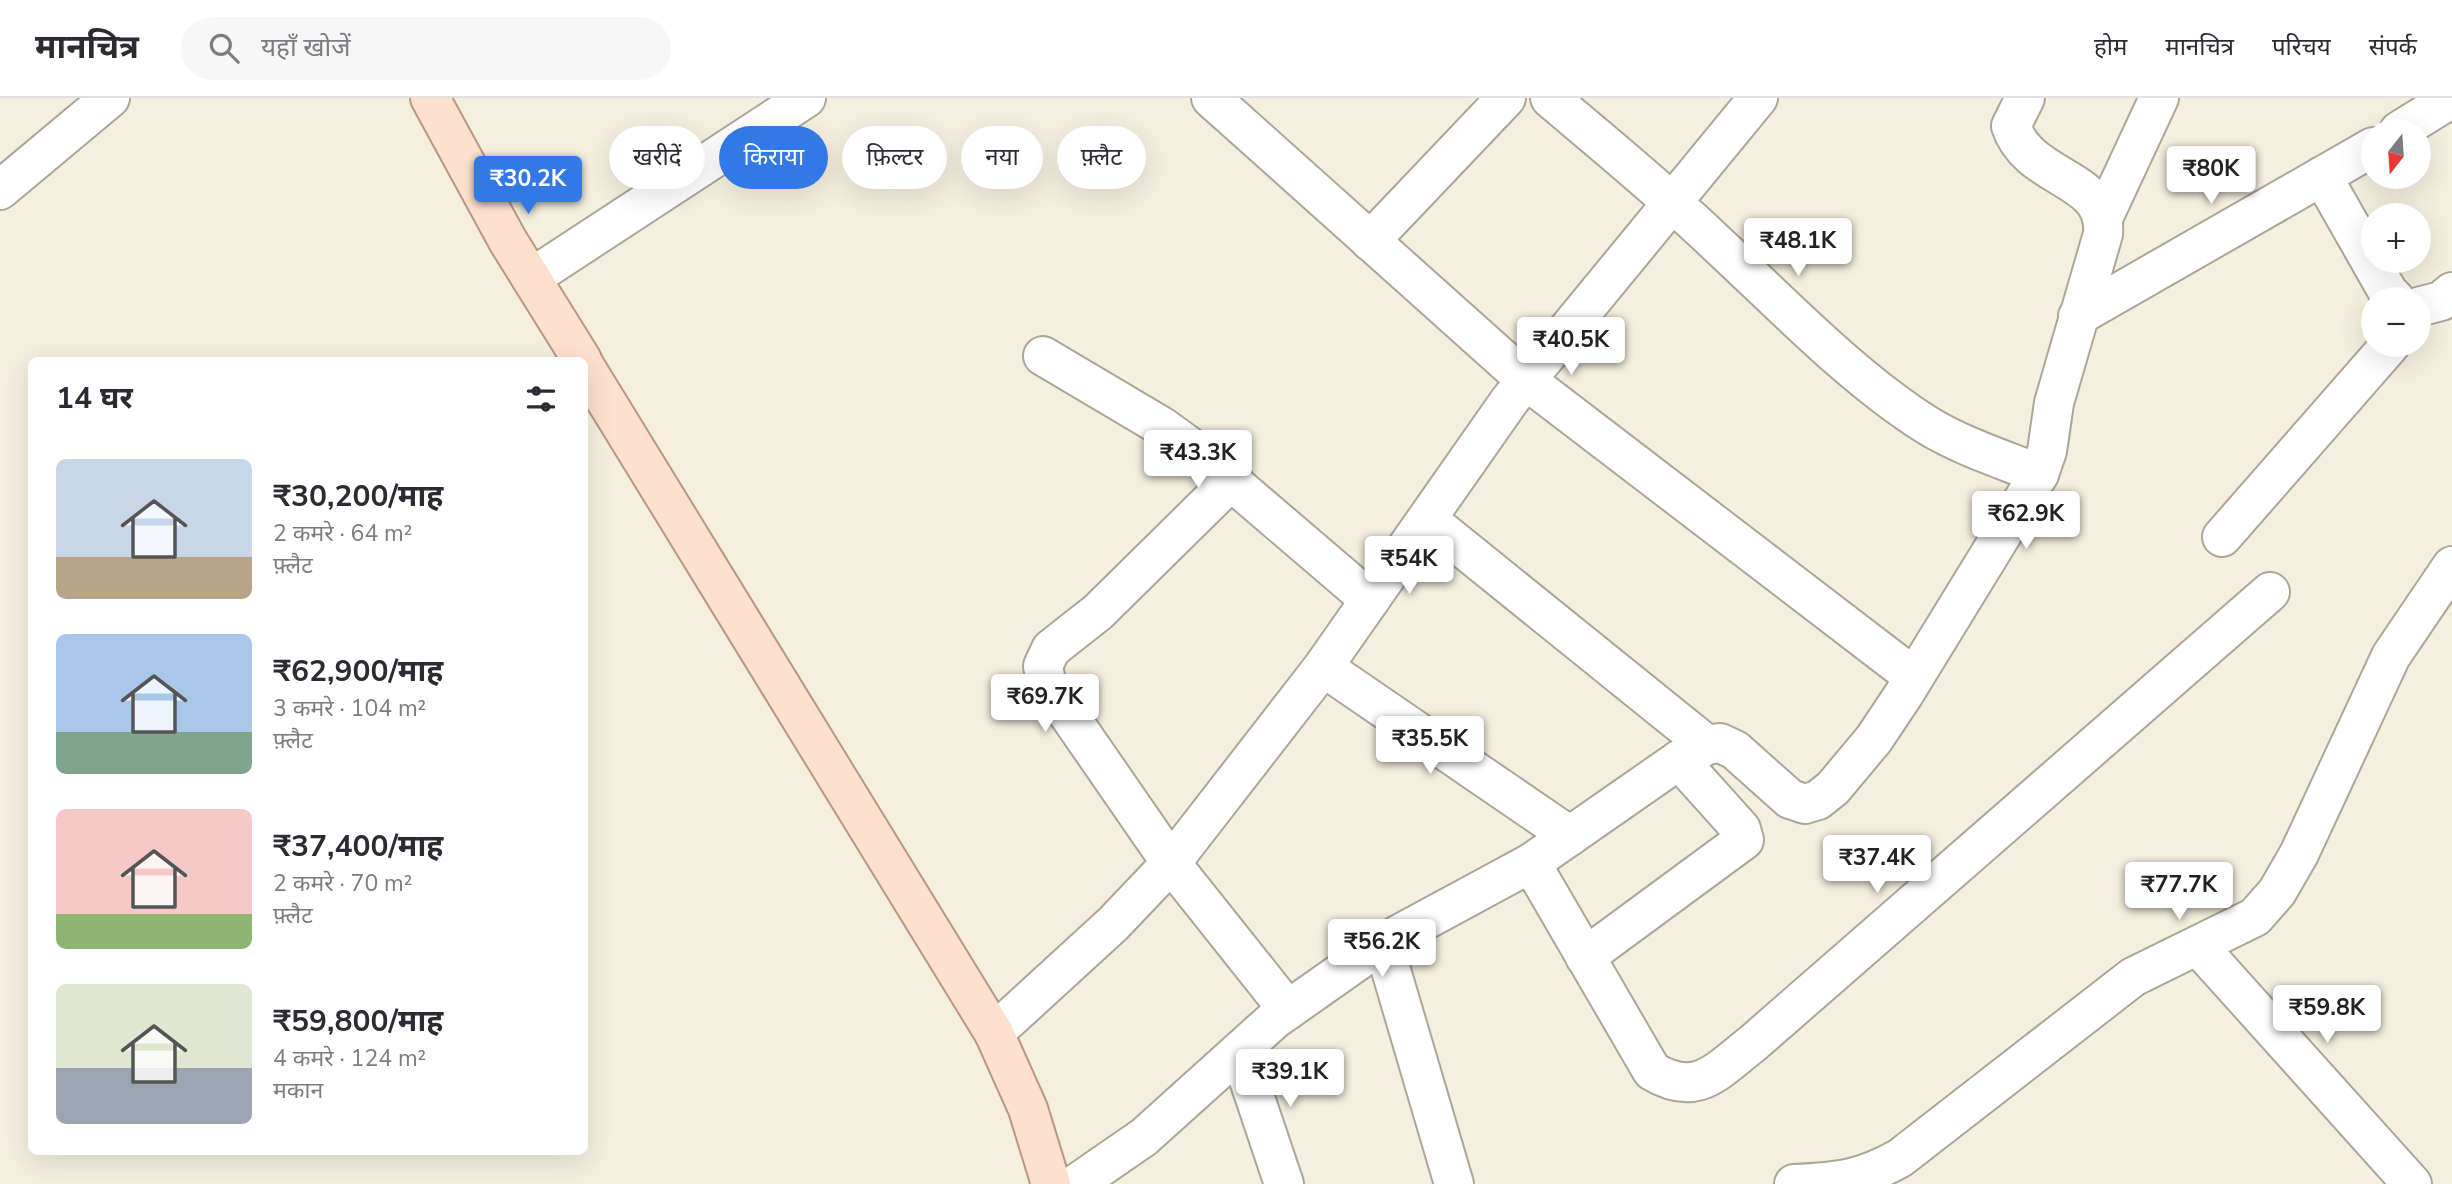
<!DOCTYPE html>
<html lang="hi">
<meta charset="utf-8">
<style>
body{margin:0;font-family:"Nunito Sans","Noto Sans Devanagari",sans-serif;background:#f7f7f7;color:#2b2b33;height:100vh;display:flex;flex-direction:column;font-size:26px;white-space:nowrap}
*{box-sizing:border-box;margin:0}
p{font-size:23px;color:#7c7c81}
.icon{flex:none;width:38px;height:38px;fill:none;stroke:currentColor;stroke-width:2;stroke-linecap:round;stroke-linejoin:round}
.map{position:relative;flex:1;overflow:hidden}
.sheet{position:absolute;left:28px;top:259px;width:560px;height:798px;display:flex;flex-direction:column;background:#fff;border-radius:10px;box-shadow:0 7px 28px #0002}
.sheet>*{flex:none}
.banner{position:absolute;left:609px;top:28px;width:665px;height:63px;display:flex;gap:14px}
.needle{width:46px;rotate:197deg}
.controls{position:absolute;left:2361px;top:21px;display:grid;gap:14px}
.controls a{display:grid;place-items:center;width:70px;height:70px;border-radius:50%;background:#fff;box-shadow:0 7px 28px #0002;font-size:35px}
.price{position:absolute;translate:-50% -60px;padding:0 16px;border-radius:7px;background:#fff;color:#222;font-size:23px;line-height:46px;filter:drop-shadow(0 2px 4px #0008)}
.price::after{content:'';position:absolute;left:50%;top:42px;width:21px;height:16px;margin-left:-10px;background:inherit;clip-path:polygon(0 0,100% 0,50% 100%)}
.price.active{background:#3279e6;color:#fff}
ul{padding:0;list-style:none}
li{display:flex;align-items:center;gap:21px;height:175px;padding:0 28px}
li span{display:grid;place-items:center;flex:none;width:196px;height:140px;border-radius:10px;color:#555}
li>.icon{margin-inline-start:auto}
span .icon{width:84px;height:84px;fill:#fffc;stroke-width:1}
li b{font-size:30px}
h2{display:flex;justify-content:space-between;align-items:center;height:84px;padding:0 28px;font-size:30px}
.tag{padding:0 24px;border-radius:32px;background:#fff;box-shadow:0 7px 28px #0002;font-size:24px;line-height:63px}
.tag.active{background:#3279e6;color:#fff}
header{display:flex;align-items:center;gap:42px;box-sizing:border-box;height:98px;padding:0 35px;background:#fff;border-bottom:2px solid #e1e1e2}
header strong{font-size:33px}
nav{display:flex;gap:38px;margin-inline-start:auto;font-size:24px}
.search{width:490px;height:63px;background:#f7f7f7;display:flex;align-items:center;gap:18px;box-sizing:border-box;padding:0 24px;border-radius:38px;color:#7c7c81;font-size:26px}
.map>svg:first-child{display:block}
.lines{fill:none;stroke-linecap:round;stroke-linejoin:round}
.minor-casing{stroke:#aca697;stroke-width:42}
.major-casing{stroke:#b79882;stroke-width:42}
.minor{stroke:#fff;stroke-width:38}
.major{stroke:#fde0ce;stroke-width:38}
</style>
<header>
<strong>मानचित्र</strong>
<div class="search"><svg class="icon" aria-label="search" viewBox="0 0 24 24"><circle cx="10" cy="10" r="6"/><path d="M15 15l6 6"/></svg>यहाँ खोजें</div>
<nav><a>होम</a><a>मानचित्र</a><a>परिचय</a><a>संपर्क</a></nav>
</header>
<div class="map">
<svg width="2452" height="1086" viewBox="0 0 2452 1086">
<rect width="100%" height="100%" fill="#f5efdf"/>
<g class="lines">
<defs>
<g id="minor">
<path d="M1211 0 1526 282 1914 579"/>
<path d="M1550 0C1605 47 1662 93 1714 143 1779 203 1852 280 1927 327 1961 348 2002 361 2039 376"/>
<path d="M2399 33 2452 0"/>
<path d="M2322 78 2388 194 2395 201"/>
<path d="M0 92 110 0"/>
<path d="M2104 118 2159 0"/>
<path d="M1370 143 1506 0"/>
<path d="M531 180 806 0"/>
<path d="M2418 209 2441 203 2452 194"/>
<path d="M2078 218 2373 49"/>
<path d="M1043 258 1161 328 1197 354 1370 502"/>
<path d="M1233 381 1098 514 1051 551 1043 568 1046 584 1171 765 1288 912"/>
<path d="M1427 421 1707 647"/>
<path d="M2222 439 2390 247"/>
<path d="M1323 569 1570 738"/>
<path d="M1531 765 1652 973C1697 1000 1716 974 1752 946L2270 494"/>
<path d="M1383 845 1454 1086"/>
<path d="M2198 848 2412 1086"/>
<path d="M1585 859 1744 742 1741 731 1679 662"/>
<path d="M994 935 1113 826 1171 765 1323 569 1510 302 1758 0"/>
<path d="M1240 955 1284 1086"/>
<path d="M1076 1086 1144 1039 1275 921 1383 845 1531 765 1679 662 1707 647 1720 645 1735 652 1790 701 1805 706 1818 702 1833 690 1874 641 1904 596 2039 376 2047 353 2054 305 2103 136C2108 78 2029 83 2011 28L2025 0"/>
<path d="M1794 1086C1838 1084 1861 1082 1900 1060L2133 879 2255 819 2277 794 2299 756 2391 558 2452 468"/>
</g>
<g id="major">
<path d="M430 0 508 143 582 262"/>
<path d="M584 267 994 935 1028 1011 1051 1086"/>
</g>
</defs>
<use href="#minor" class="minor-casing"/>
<use href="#major" class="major-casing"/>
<use href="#minor" class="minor"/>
<use href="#major" class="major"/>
</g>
</svg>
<div class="controls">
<a><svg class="needle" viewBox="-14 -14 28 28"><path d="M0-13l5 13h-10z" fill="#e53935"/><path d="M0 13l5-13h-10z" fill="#7c7c81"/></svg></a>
<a>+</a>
<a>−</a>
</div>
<b class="price" style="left:2211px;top:108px">₹80K</b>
<b class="price active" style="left:528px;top:118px">₹30.2K</b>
<b class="price" style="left:1798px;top:180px">₹48.1K</b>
<b class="price" style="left:1571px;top:279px">₹40.5K</b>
<b class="price" style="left:1198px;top:392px">₹43.3K</b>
<b class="price" style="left:2026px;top:453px">₹62.9K</b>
<b class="price" style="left:1409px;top:498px">₹54K</b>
<b class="price" style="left:1045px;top:636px">₹69.7K</b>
<b class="price" style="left:1430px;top:678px">₹35.5K</b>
<b class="price" style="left:1877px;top:797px">₹37.4K</b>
<b class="price" style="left:2179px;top:824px">₹77.7K</b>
<b class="price" style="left:1382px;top:881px">₹56.2K</b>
<b class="price" style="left:2327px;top:947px">₹59.8K</b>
<b class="price" style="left:1290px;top:1011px">₹39.1K</b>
<div class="banner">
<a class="tag">खरीदें</a>
<a class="tag active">किराया</a>
<a class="tag">फ़िल्टर</a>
<a class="tag">नया</a>
<a class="tag">फ़्लैट</a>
</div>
<section class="sheet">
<h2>14 घर<svg class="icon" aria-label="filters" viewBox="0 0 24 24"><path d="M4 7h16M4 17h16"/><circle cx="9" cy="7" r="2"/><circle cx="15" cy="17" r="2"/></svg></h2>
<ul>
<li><span style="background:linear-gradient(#c9d6e8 70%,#b9a48a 0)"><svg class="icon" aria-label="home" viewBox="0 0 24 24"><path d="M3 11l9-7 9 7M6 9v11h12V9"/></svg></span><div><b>₹30,200/माह</b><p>2 कमरे · 64 m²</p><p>फ़्लैट</p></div></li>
<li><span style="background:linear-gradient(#a9c7e8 70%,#7fa58c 0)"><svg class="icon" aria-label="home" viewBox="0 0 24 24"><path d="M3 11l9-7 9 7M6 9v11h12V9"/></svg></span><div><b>₹62,900/माह</b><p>3 कमरे · 104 m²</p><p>फ़्लैट</p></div></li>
<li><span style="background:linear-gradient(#f6c9c9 75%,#8fb573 0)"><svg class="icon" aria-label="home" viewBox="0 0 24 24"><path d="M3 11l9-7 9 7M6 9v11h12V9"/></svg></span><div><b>₹37,400/माह</b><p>2 कमरे · 70 m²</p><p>फ़्लैट</p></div></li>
<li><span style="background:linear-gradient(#dfe7d0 60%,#9aa5b1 0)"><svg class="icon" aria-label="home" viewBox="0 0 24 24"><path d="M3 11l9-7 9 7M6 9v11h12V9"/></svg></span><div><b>₹59,800/माह</b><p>4 कमरे · 124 m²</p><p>मकान</p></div></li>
</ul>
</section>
</div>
